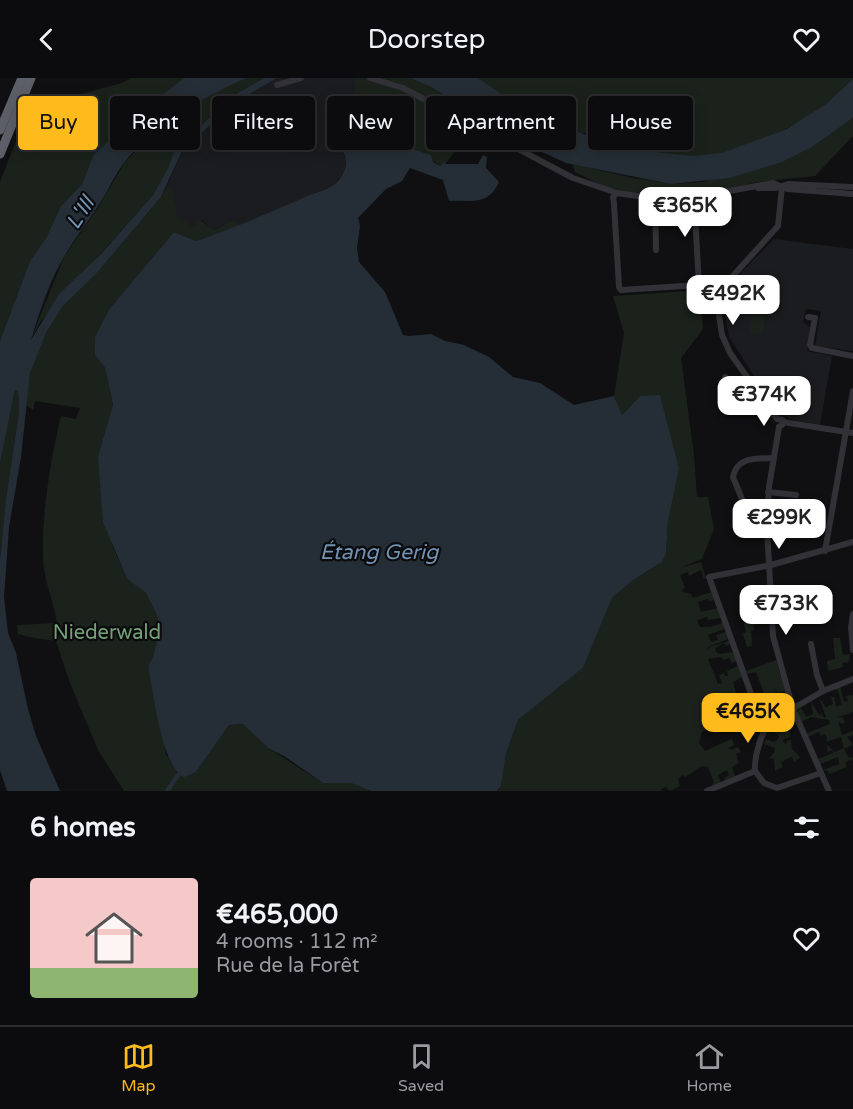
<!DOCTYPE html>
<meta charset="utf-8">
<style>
body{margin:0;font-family:"Varela Round",sans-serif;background:#1a1a1c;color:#f1f3f6;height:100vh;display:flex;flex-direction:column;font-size:22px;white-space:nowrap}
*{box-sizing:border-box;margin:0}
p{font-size:20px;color:#9a9b9e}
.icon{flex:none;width:33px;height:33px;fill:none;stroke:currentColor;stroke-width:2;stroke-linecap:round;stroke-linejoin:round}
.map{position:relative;height:713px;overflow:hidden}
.side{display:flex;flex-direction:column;background:#0c0c0e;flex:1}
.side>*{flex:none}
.hud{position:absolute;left:18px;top:18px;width:818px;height:54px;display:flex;gap:12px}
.price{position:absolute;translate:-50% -51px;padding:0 14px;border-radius:12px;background:#fff;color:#222;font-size:20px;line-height:39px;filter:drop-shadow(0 2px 3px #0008)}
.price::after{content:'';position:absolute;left:50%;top:36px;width:18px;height:14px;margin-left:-9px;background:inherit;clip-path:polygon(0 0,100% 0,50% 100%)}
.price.on{background:#ffba1b;color:#111}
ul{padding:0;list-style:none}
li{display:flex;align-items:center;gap:18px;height:150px;padding:0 30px}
li span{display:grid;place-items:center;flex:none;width:168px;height:120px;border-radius:6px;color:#555}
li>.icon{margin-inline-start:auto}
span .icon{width:72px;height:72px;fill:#fffc;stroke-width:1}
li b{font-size:26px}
h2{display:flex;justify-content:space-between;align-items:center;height:72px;padding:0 30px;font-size:26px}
.pill{padding:0 21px;border-radius:6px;background:#0c0c0e;box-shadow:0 3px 15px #0003,0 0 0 2px #2c2c2e;font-size:21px;line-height:54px}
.pill.on{background:#ffba1b;color:#111}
header{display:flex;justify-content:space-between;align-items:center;height:78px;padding:0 30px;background:#0c0c0e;font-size:27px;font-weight:600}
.dock{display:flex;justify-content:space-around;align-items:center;height:84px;border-top:2px solid #2c2c2e;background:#0c0c0e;font-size:16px;color:#9a9b9e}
.dock a{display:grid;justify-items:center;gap:3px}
.dock .on{color:#ffba1b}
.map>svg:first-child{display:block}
.built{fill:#1b1c1f}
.green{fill:#1a221b}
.water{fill:#252e36}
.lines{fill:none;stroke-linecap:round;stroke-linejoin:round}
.canal{stroke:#252e36;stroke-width:4.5}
.minor{stroke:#313137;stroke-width:6}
.highway{stroke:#5c5f68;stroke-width:9}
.labels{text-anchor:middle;stroke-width:4.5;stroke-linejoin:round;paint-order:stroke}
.park-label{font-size:20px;fill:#74a278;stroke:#0b0b0d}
.water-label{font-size:21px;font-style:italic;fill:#7293b4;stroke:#0b0b0d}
</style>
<header><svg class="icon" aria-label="back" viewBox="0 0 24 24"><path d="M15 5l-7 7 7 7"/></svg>Doorstep<svg class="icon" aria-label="heart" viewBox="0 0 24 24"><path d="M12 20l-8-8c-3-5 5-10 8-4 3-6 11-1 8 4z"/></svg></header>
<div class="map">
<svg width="853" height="713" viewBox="0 0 853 713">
<rect width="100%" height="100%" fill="#101012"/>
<g class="built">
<path d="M277 0H355V38L339 70 347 81 344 94 334 107 241 148 233 141 215 152 201 142 194 149 180 142 175 137 167 108 182 73 234 25Z"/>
<path d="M774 161 853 171V273L815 268 821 233 806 231 803 244 811 250 807 273 832 278 820 347 790 341 776 332 729 259 725 237 729 215 739 197Z"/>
</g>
<g class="green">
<path d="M131 0H184L93 78 82 106 61 128 46 160 30 183 0 263V104L29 30 122 5Z"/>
<path d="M247 0H264L236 16 175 71 168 90 153 117 41 243 30 263 64 179 99 128 125 84 147 62 188 30 221 11Z"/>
<path d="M355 0H410L431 9 481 42 445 86 440 88 433 83 431 77 410 70H356L344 64 355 38Z"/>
<path d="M478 0H853V1C831 27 801 45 770 58 755 64 739 71 723 75 667 87 600 64 550 41 525 29 500 17 478 0Z"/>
<path d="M853 40V58L815 98 758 104 703 116 664 117 631 115 605 109 575 94 573 86 633 100 671 106 703 104 812 69Z"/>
<path d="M167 108 172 112 177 133 175 137 194 149 200 142 215 152 233 141 241 148 196 163 174 154 110 230 95 277 105 290 113 328 98 378 112 467 127 501 146 515 157 537 159 553 153 579 148 588 166 676 178 697 196 694 229 647 243 646 268 670 323 705H351L371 713H124L98 672 70 605 56 563 34 560 18 556 17 547 57 545C54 527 47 509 44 491 39 450 51 378 61 338L76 341 80 330 35 323 33 332 25 326 30 295 37 276 46 255 63 228 96 196 161 119Z"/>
<path d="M705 212 702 239 703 251 681 280 694 377 697 419H708L714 451 702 481 680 490 701 484 706 500 704 501 701 492 689 498 688 494 680 497 685 510 682 511 683 514 691 516 693 520 712 514 714 522 709 523 708 521 698 524 701 534 718 530 721 540 708 542 707 539 697 542 700 549H710L723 545 725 551 708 557 711 564 718 562 716 557 726 554 728 561 708 569V572L710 569 729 563 730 566 726 568 724 565 715 570 716 574 719 576 733 574 737 583 732 585 729 580 723 582 721 579 708 581 718 606 722 605 719 597 724 595 725 598H728L727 593 738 588 742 599 733 604 737 619 729 623 732 628 719 636 720 639 710 644 707 643 710 650 702 654 699 665 705 673 732 661 734 667 728 670 732 672 738 669 741 674 736 676 739 685 732 689 735 698 725 702 724 700 729 697 727 692 718 697 721 704 711 708 714 705 708 689 702 688 685 699 683 697 678 701 680 708 670 713 666 709 661 711 662 713H498L501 708 506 676 518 642 583 590 612 520 632 503 655 489 666 475 668 443 679 391 640 318 622 337 614 318 624 255 613 218Z"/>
<path d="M753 228 766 230 763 257 750 255Z"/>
<path d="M15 312 18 313 19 334 6 420 0 482V386Z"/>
<path d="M768 524 769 544 754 547V552L751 553 752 568 747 569 743 556 746 554 739 528Z"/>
<path d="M833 560H840L843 577 850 576 849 584 842 585 843 589 828 593 827 583 835 581Z"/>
<path d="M776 582 785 613 778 615 775 611 778 621 770 624 773 635 767 637 765 632 769 629 756 594 747 596 746 593Z"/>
<path d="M840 608 844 624 848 623 846 618 853 617V634L838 639 843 640 845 645 841 646 838 643 842 657 853 653V657L847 659 853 667 844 671 848 679 853 680V684L852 681 845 684 847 689 829 696 828 693 823 692 839 686 838 679 820 686 818 681 833 675 832 672 828 674 827 667 835 674 844 670 841 659 826 664 827 659 824 656 821 658 819 654 808 659 807 655 830 646 829 642 811 639 801 644 797 633 801 630 806 639 813 636 811 623 819 637 822 636 824 640 826 639 819 620 826 629 833 626 831 619H834L836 628 842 627 838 612 834 611Z"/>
<path d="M786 649 791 658 783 662 784 665 787 666 786 663 791 661 792 671 800 679 794 684 792 679 795 677 781 684 783 689 775 693 774 681 769 680 774 675 775 670 764 666 766 661 774 664 778 661 779 658 774 654 775 652Z"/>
</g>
<g class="water">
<path d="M184 0H247C206 17 151 49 124 85 113 99 108 114 98 128 87 145 75 160 65 177 50 202 39 235 31 262L59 216 101 176 153 117 168 90 175 71 236 16 264 0H277L234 25 182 73 161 119 96 196 63 228 46 255 30 295 21 379 9 449 4 519 8 555 16 575 28 631 36 658 60 713H7L0 692V482L6 420 19 334 18 313 15 312 0 386V263L30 183 46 160 61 128 82 106 93 78 129 43Z"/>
<path d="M410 0H478L509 21 590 59 636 72 693 78 722 75 787 51 826 26 853 1V40L812 69 782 84 729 100 671 106 566 85 512 60 431 9Z"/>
<path d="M344 64 356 70H410L431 77 433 84 440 88 444 84 446 86H478L483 77 487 79 486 90 499 104C488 128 472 122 449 123L443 102 410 90 402 103 386 111 358 140 360 148 357 170 359 184 385 214 403 257 409 258 431 256 445 263 464 267 489 279 513 299 540 305 574 327 614 318 622 337 640 318 660 317 679 391 668 443 666 475 662 484 632 503 612 520 583 590 518 642 506 676 501 708 497 713H371L351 705H323L284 678 268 670 243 646 229 647 196 694 184 699C162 691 153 612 148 588L153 579 159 553 157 537 146 515 127 501 103 444 98 378 113 327 105 290 95 277V259L110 230 174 154 196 163C234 150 269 135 305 119 314 115 327 112 335 106 345 96 352 81 339 70Z"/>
</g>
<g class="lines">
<path class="canal" d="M167 713 178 697"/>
<g class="minor">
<path d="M370 0 403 10 573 100 617 115 644 119 702 118 773 105 787 111 853 116"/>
<path d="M277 7 301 0"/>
<path d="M758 110H776L788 106 853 109"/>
<path d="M617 115 613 119 614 126 619 209 621 212 699 207 695 137 689 127 688 119"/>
<path d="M655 119 656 172"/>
<path d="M808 239 815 240 810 267 812 270 853 278"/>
<path d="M725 299V312"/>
<path d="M721 312H730L748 300"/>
<path d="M783 344 853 355"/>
<path d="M779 349 769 409 767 450 773 558 793 631 829 713"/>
<path d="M779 349 783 346V342L777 341 730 275 722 257 719 237 722 218 731 200 778 148 782 109"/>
<path d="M768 414 796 417"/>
<path d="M767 450 744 449 742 421 733 399C737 378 757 381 774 380"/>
<path d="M825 473 853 313"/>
<path d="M853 536 851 550 853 572"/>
<path d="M811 566 817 597 823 613"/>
<path d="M767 648 759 638 709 499 771 487 853 464"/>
<path d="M755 693 764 705 777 710 821 695"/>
<path d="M707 713 755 693C754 679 761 655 770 644L823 613 853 601"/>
</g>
<g class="highway">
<path d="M0 52 22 0"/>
<path d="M0 76 31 0"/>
</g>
</g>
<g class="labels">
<g class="park-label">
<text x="107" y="561">Niederwald</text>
</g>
<g class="water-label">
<text transform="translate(80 135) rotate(-57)" y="7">L'Ill</text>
<text x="379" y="481">Étang Gerig</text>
</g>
</g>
</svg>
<b class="price" style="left:685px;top:160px">€365K</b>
<b class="price" style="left:733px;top:248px">€492K</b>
<b class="price" style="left:764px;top:349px">€374K</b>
<b class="price" style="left:779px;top:472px">€299K</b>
<b class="price" style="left:786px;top:558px">€733K</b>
<b class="price on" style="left:748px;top:666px">€465K</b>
<div class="hud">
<a class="pill on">Buy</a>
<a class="pill">Rent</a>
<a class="pill">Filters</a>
<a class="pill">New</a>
<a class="pill">Apartment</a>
<a class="pill">House</a>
</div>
</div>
<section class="side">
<h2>6 homes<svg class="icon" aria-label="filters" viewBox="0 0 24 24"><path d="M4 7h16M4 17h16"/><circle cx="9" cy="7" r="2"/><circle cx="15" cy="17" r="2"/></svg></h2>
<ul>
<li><span style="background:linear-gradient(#f6c9c9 75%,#8fb573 0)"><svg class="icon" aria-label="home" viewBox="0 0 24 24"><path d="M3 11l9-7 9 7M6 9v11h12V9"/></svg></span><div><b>€465,000</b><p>4 rooms · 112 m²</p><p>Rue de la Forêt</p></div><svg class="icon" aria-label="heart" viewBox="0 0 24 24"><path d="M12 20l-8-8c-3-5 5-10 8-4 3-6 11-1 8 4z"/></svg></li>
</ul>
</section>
<nav class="dock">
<a class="on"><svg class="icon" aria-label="map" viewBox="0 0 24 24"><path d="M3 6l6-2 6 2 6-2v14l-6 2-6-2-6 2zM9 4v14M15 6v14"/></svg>Map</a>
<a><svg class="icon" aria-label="saved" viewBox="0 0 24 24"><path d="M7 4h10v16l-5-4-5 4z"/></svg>Saved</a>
<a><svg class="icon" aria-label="home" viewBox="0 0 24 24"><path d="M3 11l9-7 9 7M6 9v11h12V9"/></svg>Home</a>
</nav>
